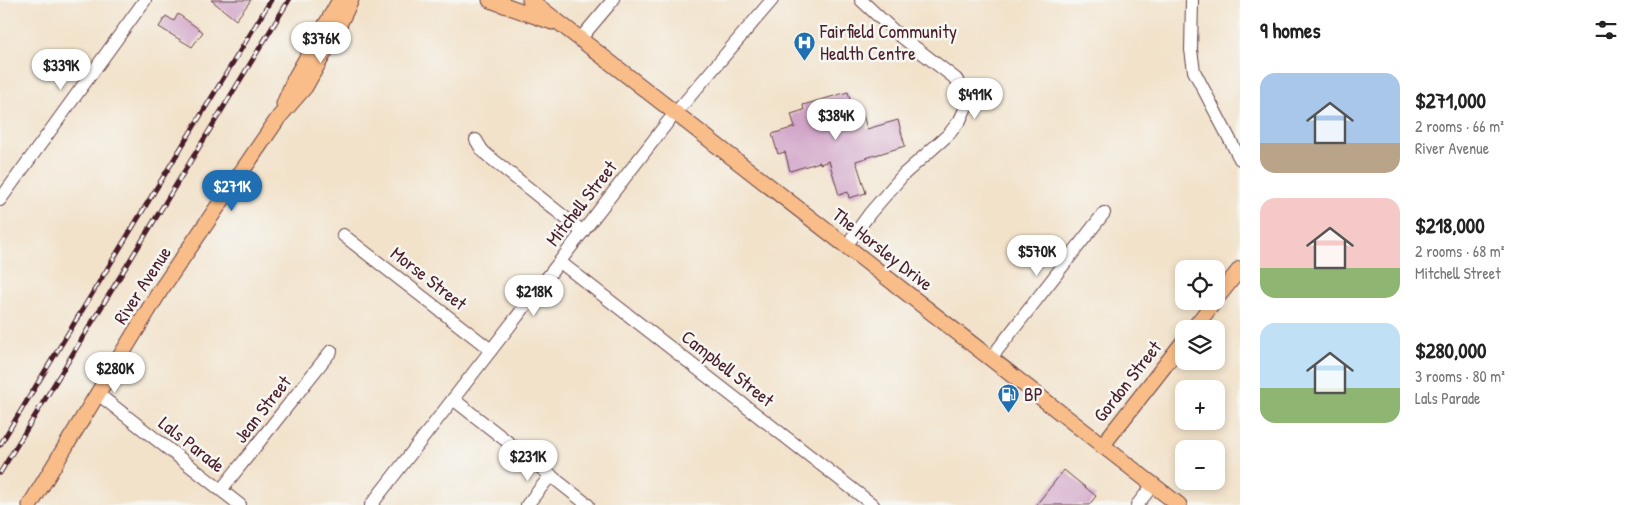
<!DOCTYPE html>
<meta charset="utf-8">
<style>
body{margin:0;font-family:"Patrick Hand",sans-serif;background:#f2f2f2;color:#222;height:100vh;display:flex;flex-direction:column;font-size:19px;white-space:nowrap}
*{box-sizing:border-box;margin:0}
p{font-size:16px;color:#767676}
.icon{flex:none;width:28px;height:28px;fill:none;stroke:currentColor;stroke-width:2;stroke-linecap:round;stroke-linejoin:round}
.map{position:relative;flex:1;overflow:hidden}
.drawer{display:flex;flex-direction:column;background:#fff;width:400px}
.drawer>*{flex:none}
.fabs{position:absolute;left:1175px;top:260px;display:grid;gap:10px}
.fabs a{display:grid;place-items:center;width:50px;height:50px;border-radius:10px;background:#fff;box-shadow:0 2px 8px #0003;font-size:25px}
.price{position:absolute;translate:-50% -42px;padding:0 11px;border-radius:18px;background:#fff;color:#222;font-size:16px;line-height:32px;filter:drop-shadow(0 1px 2px #0008)}
.price::after{content:'';position:absolute;left:50%;top:30px;width:15px;height:11px;margin-left:-8px;background:inherit;clip-path:polygon(0 0,100% 0,50% 100%)}
.price.active{background:#1f6fb2;color:#fff}
ul{padding:0;list-style:none}
li{display:flex;align-items:center;gap:15px;height:125px;padding:0 20px}
li span{display:grid;place-items:center;flex:none;width:140px;height:100px;border-radius:15px;color:#555}
li>.icon{margin-inline-start:auto}
span .icon{width:60px;height:60px;fill:#fffc;stroke-width:1}
li b{font-size:21px}
h2{display:flex;justify-content:space-between;align-items:center;height:60px;padding:0 20px;font-size:21px}
main{display:flex;flex:1;min-height:0}
.map>svg:first-child{display:block}
.building{fill:#d1a4c8}
.lines{fill:none;stroke-linecap:round;stroke-linejoin:round}
.minor-casing{stroke:#633c43;stroke-width:14}
.major-casing{stroke:#633c43;stroke-width:17}
.minor{stroke:#fff;stroke-width:12}
.major{stroke:#f8bd89;stroke-width:15}
.rail-casing{stroke:#4a1f2b;stroke-width:5}
.rail{stroke:#f6f6f2;stroke-width:3;stroke-dasharray:9;stroke-linecap:butt}
.labels{text-anchor:middle;stroke-width:5;stroke-linejoin:round;paint-order:stroke}
.poi-label{font-size:19px;fill:#4a1f2b;stroke:#f6f6f2;text-anchor:start}
.street-label{font-size:19px;fill:#4a1f2b;stroke:#f6f6f2}
</style>
<main>
<div class="map">
<svg width="1240" height="505" viewBox="0 0 1240 505">
<rect width="100%" height="100%" fill="#f6f6f2"/>
<filter id="ink" filterUnits="userSpaceOnUse"><feTurbulence type="fractalNoise" baseFrequency=".02" numOctaves="2"/><feDisplacementMap in="SourceGraphic" scale="10" xChannelSelector="R" yChannelSelector="G"/><feConvolveMatrix kernelMatrix="1 2 1 2 8 2 1 2 1" color-interpolation-filters="sRGB"/></filter>
<filter id="wash" filterUnits="userSpaceOnUse"><feTurbulence type="fractalNoise" baseFrequency=".0096" numOctaves="4" result="noise"/><feDisplacementMap in="SourceGraphic" scale="20" xChannelSelector="R" yChannelSelector="G"/><feGaussianBlur stdDeviation="1.12" result="paint"/><feColorMatrix in="noise" values="0 0 0 0 0 0 0 0 0 0 0 0 0 0 0 0 0 1.4 0 .05"/><feComposite in="paint" operator="in"/></filter>
<g filter="url(#wash)">
<rect width="100%" height="100%" fill="#f2e2ca"/>
<g id="blocks">
<g class="building">
<path d="M211 0H251L236 20Z"/>
<path d="M178 14 203 32 192 47 159 27 166 16 174 21Z"/>
<path d="M848 92 854 113 862 111 867 129 898 120 905 146 856 161 866 193 849 198 848 192 839 195 829 161 820 164V162L790 171 785 152 778 154 772 134 795 127 791 114 804 110 803 105Z"/>
<path d="M1064 470 1096 496 1089 505H1036Z"/>
</g>
</g>
</g>
<g filter="url(#ink)">
<use href="#blocks" fill-opacity="0" stroke="#633c43" stroke-width="1"/>
<g class="lines">
<defs>
<g id="minor">
<path d="M1192 0 1191 50 1194 71 1240 159"/>
<path d="M581 38 613 0"/>
<path d="M476 140 482 150 487 155 583 232"/>
<path d="M0 200 145 0"/>
<path d="M343 235 491 350"/>
<path d="M846 246 870 213 904 174 949 134 960 120 967 105 964 91 956 79 894 31 861 0"/>
<path d="M560 262 873 505"/>
<path d="M991 358 1104 213"/>
<path d="M98 394 240 505"/>
<path d="M453 399 588 505"/>
<path d="M221 490 331 351"/>
<path d="M371 505 667 123 772 0"/>
<path d="M527 505 551 475"/>
<path d="M1137 505 1153 485"/>
</g>
<g id="major">
<path d="M490 0 552 22"/>
<path d="M530 0 1179 505"/>
<path d="M284 104 294 80 340 0"/>
<path d="M1216 299 1240 269"/>
<path d="M1193 329 1215 301"/>
<path d="M1102 446 1184 341"/>
<path d="M30 505 160 291 279 117 305 87 332 39 351 0"/>
</g>
</defs>
<use href="#minor" class="minor-casing"/>
<use href="#major" class="major-casing"/>
<use href="#minor" class="minor"/>
<use href="#major" class="major"/>
<defs>
<g id="rail">
<path d="M0 445 271 0"/>
<path d="M0 473 289 0"/>
</g>
</defs>
<use href="#rail" class="rail-casing"/>
<use href="#rail" class="rail"/>
</g>
</g>
<defs>
<symbol id="hospital-pin" viewBox="-11 -11 22 30"><path d="M0 17L-7.5 6A9.5 9.5 0 1 1 7.5 6Z" fill="#1f6fb2" stroke="#f6f6f2"/><path d="M-5-5h3v3.5h4V-5h3V5h-3V1.5h-4V5h-3Z" fill="#fff"/></symbol>
<symbol id="fuel-pin" viewBox="-11 -11 22 30"><path d="M0 17L-7.5 6A9.5 9.5 0 1 1 7.5 6Z" fill="#1f6fb2" stroke="#f6f6f2"/><path d="M-5.5-6h7V0h2V4h1.3V-2.5L3-4.5l.8-.8L6-3V5H2.5V1h-1V6h-7ZM-4.2-4.7v3.2H.2V-4.7Z" fill="#fff"/></symbol>
</defs>
<g fill-rule="evenodd">
<use href="#hospital-pin" x="792" y="30" width="25" height="34"/>
<use href="#fuel-pin" x="996" y="382" width="25" height="34"/>
</g>
<g class="labels">
<g class="poi-label">
<text x="820" y="38">Fairfield Community<tspan x="820" dy="22">Health Centre</tspan></text>
<text x="1024" y="401">BP</text>
</g>
<g class="street-label">
<text transform="translate(581 203) rotate(-52)" y="7">Mitchell Street</text>
<text transform="translate(883 249) rotate(38)" y="7">The Horsley Drive</text>
<text transform="translate(429 278) rotate(38)" y="7">Morse Street</text>
<text transform="translate(142 285) rotate(-57)" y="7">River Avenue</text>
<text transform="translate(728 368) rotate(38)" y="7">Campbell Street</text>
<text transform="translate(1127 381) rotate(-52)" y="7">Gordon Street</text>
<text transform="translate(262 409) rotate(-52)" y="7">Jean Street</text>
<text transform="translate(192 444) rotate(38)" y="7">Lals Parade</text>
</g>
</g>
</svg>
<div class="fabs">
<a><svg class="icon" aria-label="locate" viewBox="0 0 24 24"><circle cx="12" cy="12" r="6"/><path d="M12 2v4M12 18v4M2 12h4M18 12h4"/></svg></a>
<a><svg class="icon" aria-label="layers" viewBox="0 0 24 24"><path d="M12 4l9 5-9 5-9-5zM3 14l9 5 9-5"/></svg></a>
<a>+</a>
<a>−</a>
</div>
<b class="price" style="left:321px;top:64px">$376K</b>
<b class="price" style="left:61px;top:91px">$339K</b>
<b class="price" style="left:975px;top:120px">$491K</b>
<b class="price" style="left:836px;top:141px">$384K</b>
<b class="price active" style="left:232px;top:212px">$271K</b>
<b class="price" style="left:1037px;top:277px">$570K</b>
<b class="price" style="left:534px;top:317px">$218K</b>
<b class="price" style="left:115px;top:394px">$280K</b>
<b class="price" style="left:528px;top:482px">$231K</b>
</div>
<section class="drawer">
<h2>9 homes<svg class="icon" aria-label="filters" viewBox="0 0 24 24"><path d="M4 7h16M4 17h16"/><circle cx="9" cy="7" r="2"/><circle cx="15" cy="17" r="2"/></svg></h2>
<ul>
<li><span style="background:linear-gradient(#a9c7e8 70%,#b9a48a 0)"><svg class="icon" aria-label="home" viewBox="0 0 24 24"><path d="M3 11l9-7 9 7M6 9v11h12V9"/></svg></span><div><b>$271,000</b><p>2 rooms · 66 m²</p><p>River Avenue</p></div></li>
<li><span style="background:linear-gradient(#f6c9c9 70%,#8fb573 0)"><svg class="icon" aria-label="home" viewBox="0 0 24 24"><path d="M3 11l9-7 9 7M6 9v11h12V9"/></svg></span><div><b>$218,000</b><p>2 rooms · 68 m²</p><p>Mitchell Street</p></div></li>
<li><span style="background:linear-gradient(#bfe0f5 65%,#8fb573 0)"><svg class="icon" aria-label="home" viewBox="0 0 24 24"><path d="M3 11l9-7 9 7M6 9v11h12V9"/></svg></span><div><b>$280,000</b><p>3 rooms · 80 m²</p><p>Lals Parade</p></div></li>
</ul>
</section>
</main>
